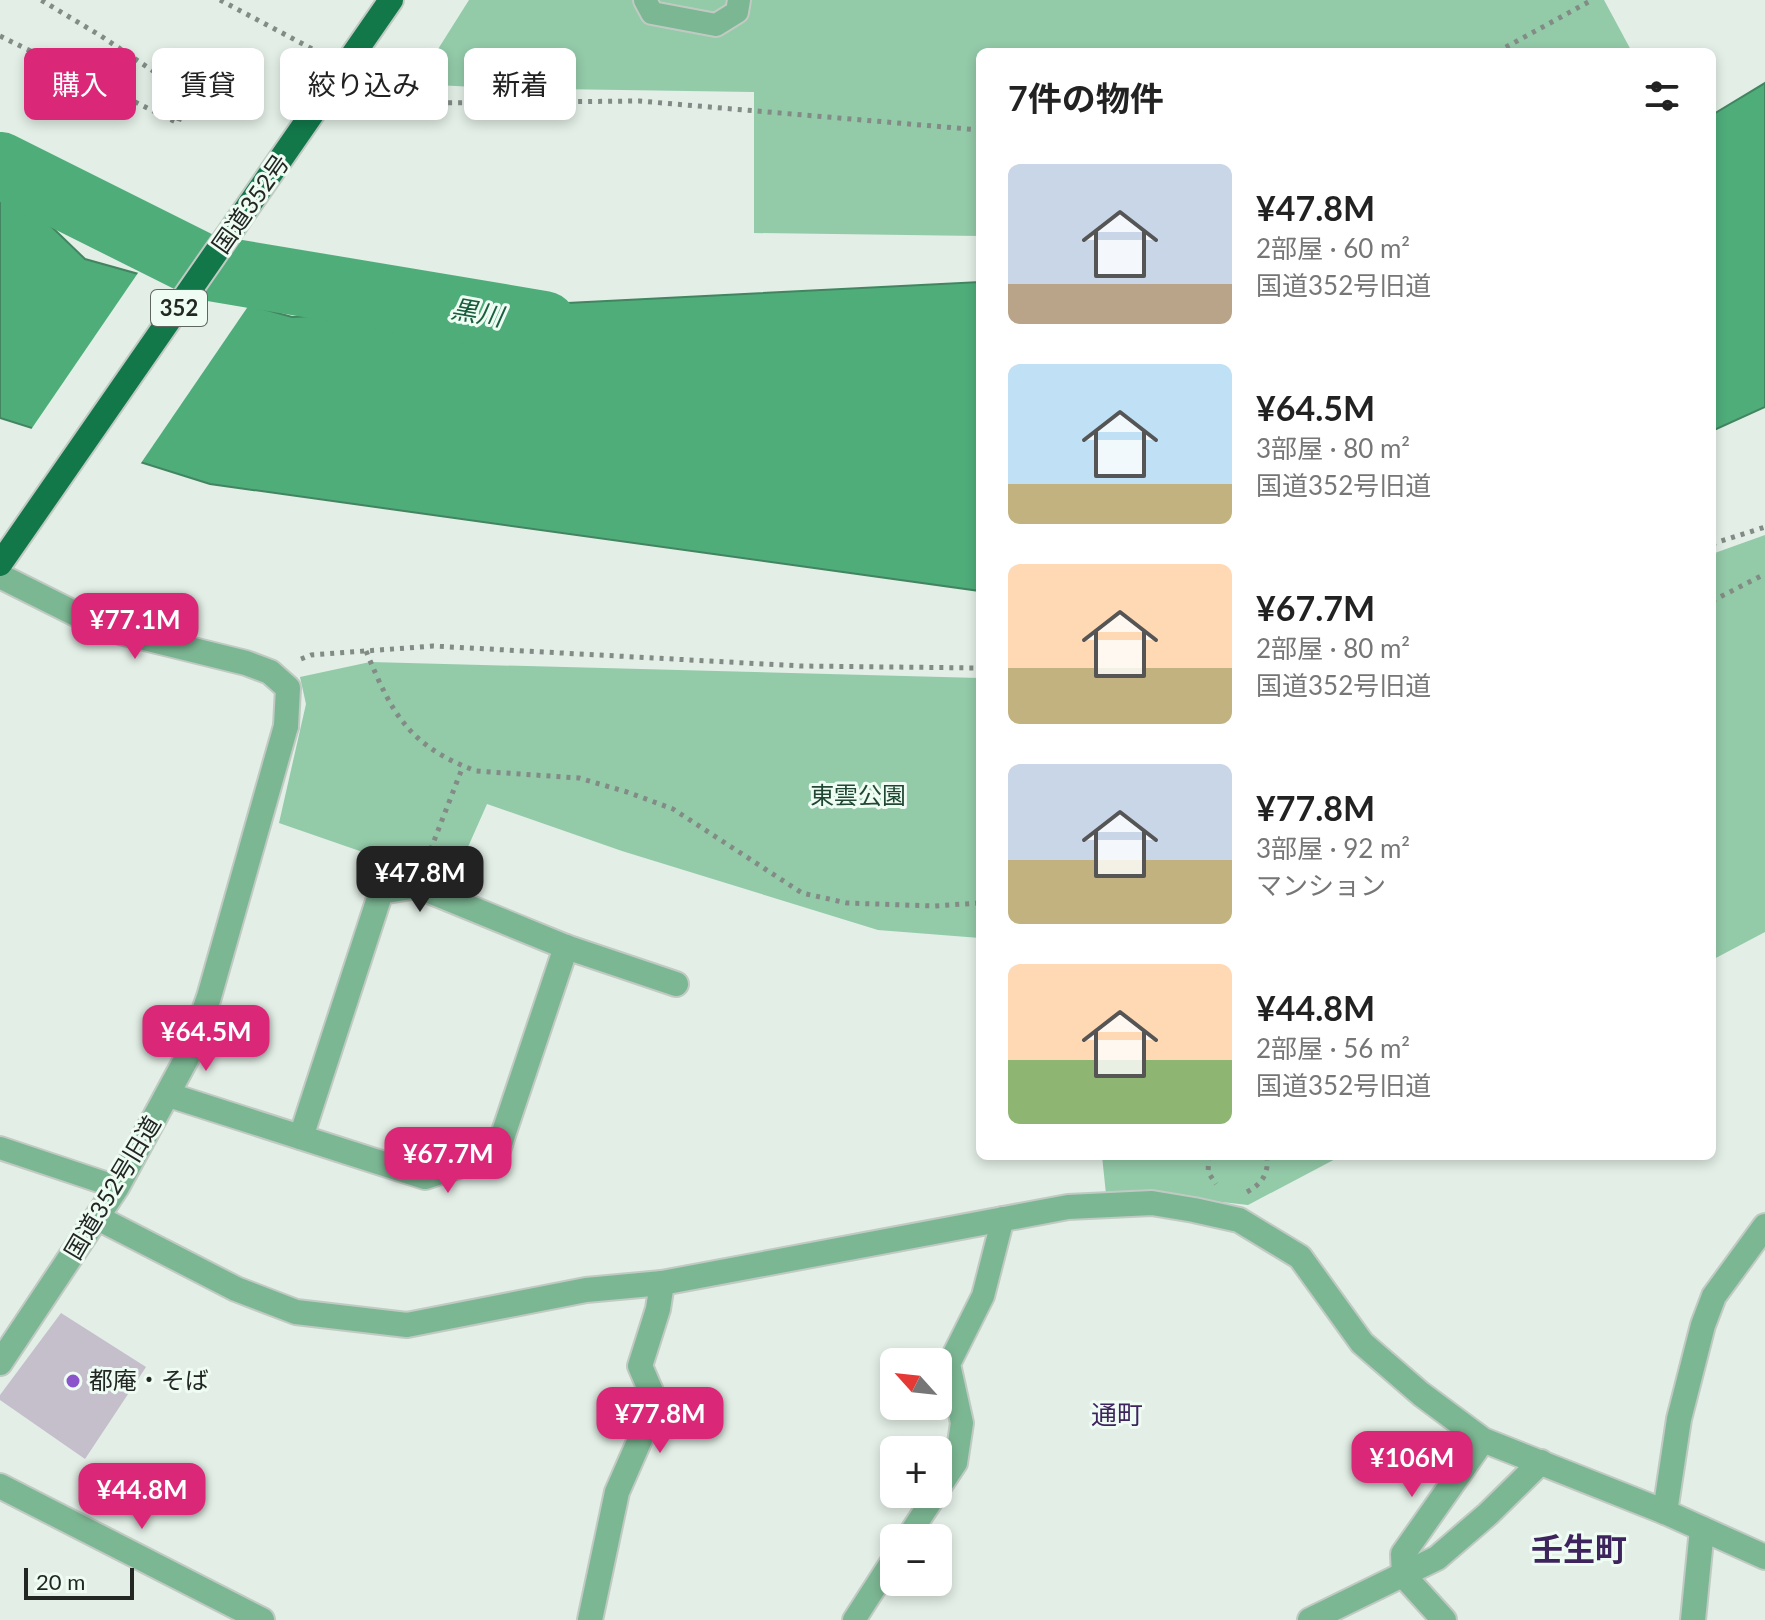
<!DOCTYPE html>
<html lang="ja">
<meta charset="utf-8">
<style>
body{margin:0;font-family:Lato,"Noto Sans JP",sans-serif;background:#f6f6f6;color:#222;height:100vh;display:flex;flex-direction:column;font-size:30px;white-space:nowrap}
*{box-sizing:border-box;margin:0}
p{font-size:26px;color:#767676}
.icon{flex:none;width:44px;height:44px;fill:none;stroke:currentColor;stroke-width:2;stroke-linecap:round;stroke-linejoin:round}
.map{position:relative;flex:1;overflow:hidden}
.panel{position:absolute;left:976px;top:48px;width:740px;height:1112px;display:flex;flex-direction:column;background:#fff;border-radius:12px;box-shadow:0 4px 12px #0003}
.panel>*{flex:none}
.guide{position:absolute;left:24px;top:48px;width:760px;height:72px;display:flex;gap:16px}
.needle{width:52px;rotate:297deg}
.buttons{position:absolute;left:880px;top:1348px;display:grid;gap:16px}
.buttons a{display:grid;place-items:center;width:72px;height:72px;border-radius:12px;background:#fff;box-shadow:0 4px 12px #0003;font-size:40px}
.scale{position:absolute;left:24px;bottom:20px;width:110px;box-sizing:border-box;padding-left:8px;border:4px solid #232724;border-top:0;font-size:22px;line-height:28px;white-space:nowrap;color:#232724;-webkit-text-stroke:6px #effcf4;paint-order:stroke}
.price{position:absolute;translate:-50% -68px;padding:0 18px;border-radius:16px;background:#db2777;color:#fff;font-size:26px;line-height:52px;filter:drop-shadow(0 2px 4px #0008)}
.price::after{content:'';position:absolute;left:50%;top:48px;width:24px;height:18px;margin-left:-12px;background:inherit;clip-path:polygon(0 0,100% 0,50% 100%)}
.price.selected{background:#222;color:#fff}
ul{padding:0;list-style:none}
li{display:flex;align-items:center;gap:24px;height:200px;padding:0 32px}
li span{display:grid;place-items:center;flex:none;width:224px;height:160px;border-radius:12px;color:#555}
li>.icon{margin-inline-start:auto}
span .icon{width:96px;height:96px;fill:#fffc;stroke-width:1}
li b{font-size:34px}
h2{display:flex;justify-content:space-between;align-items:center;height:96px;padding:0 32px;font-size:34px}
.pill{padding:0 28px;border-radius:12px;background:#fff;box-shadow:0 4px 12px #0003;font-size:28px;line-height:72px}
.pill.selected{background:#db2777;color:#fff}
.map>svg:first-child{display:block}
.green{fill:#93caa8}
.water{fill:#4fad7a;stroke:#428560;stroke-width:2}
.pier{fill:#e2eee6}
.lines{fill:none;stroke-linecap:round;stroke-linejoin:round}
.river{stroke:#4fad7a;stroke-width:66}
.building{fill:#c4bfcb}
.service-casing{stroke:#c0cac3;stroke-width:26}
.minor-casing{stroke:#c0cac3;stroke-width:28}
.tertiary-casing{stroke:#c0cac3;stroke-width:28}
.trunk-casing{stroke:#c0cac3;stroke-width:28}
.path{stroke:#838b86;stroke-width:5;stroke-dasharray:4 6;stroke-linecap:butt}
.service{stroke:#7cb793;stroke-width:22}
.minor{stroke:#7cb793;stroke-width:24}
.tertiary{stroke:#7cb793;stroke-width:24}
.trunk{stroke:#12784a;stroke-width:24}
.poi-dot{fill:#8c54cb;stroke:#effcf4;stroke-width:3}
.labels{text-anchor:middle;stroke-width:6;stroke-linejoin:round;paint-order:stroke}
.shield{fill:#effcf4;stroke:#606762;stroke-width:2}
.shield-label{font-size:22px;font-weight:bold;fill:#232724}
.street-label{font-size:24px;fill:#232724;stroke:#effcf4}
.park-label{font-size:24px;fill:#204731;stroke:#effcf4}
.poi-label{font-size:24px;fill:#232724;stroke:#effcf4;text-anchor:start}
.water-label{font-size:26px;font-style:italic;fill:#195e3c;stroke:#effcf4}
.neighbourhood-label{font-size:26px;fill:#3e245d;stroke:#effcf4}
.district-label{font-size:32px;font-weight:bold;fill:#3e245d;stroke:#effcf4}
</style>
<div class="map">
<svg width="1765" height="1620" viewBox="0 0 1765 1620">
<rect width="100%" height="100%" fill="#e2eee6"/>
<g class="green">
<path d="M469 0H1604L1632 52H980V236L754 233V92L495 88 416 84Z"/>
<path d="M1765 535V932L1712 960V554Z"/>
<path d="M370 662 980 678V938L878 930 622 851 487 804 452 883 279 823 306 704 300 677Z"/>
<path d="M1102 1156H1341L1248 1205 1151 1194H1106Z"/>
</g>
<g class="water">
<path d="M1765 83V407L1712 431V115Z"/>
<path d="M0 177 85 259 292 317 980 282V591L210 484 0 418Z"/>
</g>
<path class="pier" d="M140 270 251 302 139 466 30 431Z"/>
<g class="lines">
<path class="river" d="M0 165 204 267 544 324"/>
</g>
<path class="building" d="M61 1313 146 1367 85 1459 0 1400V1395Z"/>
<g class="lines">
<defs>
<g id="service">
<path d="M645 0 652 13 716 25 737 12 739 0"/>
<path d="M0 1148 117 1187"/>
<path d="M938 1490 956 1463 962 1423 949 1364 983 1296 1003 1218"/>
<path d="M907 1538 936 1494"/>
<path d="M854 1620 894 1558"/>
</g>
<g id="minor">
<path d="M0 576 104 628 246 663 270 672 288 688 286 726"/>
<path d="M169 1095 425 1177 497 1153 566 947"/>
<path d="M301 1137 381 892 417 886 566 947 676 984"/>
<path d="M98 1218 236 1289 296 1312 407 1325 586 1290 662 1283 1068 1207 1152 1203 1194 1210 1239 1220 1300 1257 1362 1343 1421 1394 1483 1440 1665 1512 1765 1557"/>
<path d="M0 1486 262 1620"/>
<path d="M1665 1512 1679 1419 1703 1325 1714 1296 1765 1226"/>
<path d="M590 1620 617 1492 656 1403 640 1366 658 1309 662 1283"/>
<path d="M1310 1620 1437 1558 1488 1514 1541 1462"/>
<path d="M1444 1620 1404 1576 1403 1554 1483 1440"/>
<path d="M1693 1620 1702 1529"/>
</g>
<path id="tertiary" d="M0 1363 117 1187 189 1054 209 997 286 726"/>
<path id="trunk" d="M0 564 391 0"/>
</defs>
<use href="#service" class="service-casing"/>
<use href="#minor" class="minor-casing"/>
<use href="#tertiary" class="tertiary-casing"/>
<use href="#trunk" class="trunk-casing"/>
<g class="path">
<path d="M220 0 318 52"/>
<path d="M0 36 178 123 183 109 159 75 101 36 41 0"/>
<path d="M1497 52 1592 0"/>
<path d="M374 78 424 103 639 101 980 130"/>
<path d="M1712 544 1765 527"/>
<path d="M1712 601 1765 574"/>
<path d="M366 651C392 714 409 746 476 771L579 778 627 792 673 809 802 893 847 903 934 906 980 903"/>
<path d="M301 659 311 655 433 646 801 666 980 668"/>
<path d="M427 859 463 766"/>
<path d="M1209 1156 1208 1172 1216 1184"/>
<path d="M1247 1192C1262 1184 1269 1173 1267 1156"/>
</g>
<use href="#service" class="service"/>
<use href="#minor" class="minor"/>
<use href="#tertiary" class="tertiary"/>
<use href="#trunk" class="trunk"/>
</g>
<circle class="poi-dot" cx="73" cy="1381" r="8"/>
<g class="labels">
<rect class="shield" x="151" y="290" width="56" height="36" rx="6"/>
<g class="shield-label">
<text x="179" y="316">352</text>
</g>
<g class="street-label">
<text transform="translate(251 204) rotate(-55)" y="8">国道352号</text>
<text transform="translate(113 1188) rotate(-59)" y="8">国道352号旧道</text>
</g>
<g class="park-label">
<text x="858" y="804">東雲公園</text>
</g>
<g class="poi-label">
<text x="89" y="1389">都庵・そば</text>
</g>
<g class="water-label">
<text transform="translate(477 313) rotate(10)" y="9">黒川</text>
</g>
<g class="neighbourhood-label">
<text x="1117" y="1424">通町</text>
</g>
<g class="district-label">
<text x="1579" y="1561">壬生町</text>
</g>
</g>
</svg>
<div class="buttons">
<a><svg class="needle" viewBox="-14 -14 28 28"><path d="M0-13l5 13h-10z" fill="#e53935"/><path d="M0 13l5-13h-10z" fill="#767676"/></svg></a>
<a>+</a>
<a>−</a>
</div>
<div class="scale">20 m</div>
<b class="price" style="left:135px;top:661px">¥77.1M</b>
<b class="price selected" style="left:420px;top:914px">¥47.8M</b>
<b class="price" style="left:206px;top:1073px">¥64.5M</b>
<b class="price" style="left:448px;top:1195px">¥67.7M</b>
<b class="price" style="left:660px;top:1455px">¥77.8M</b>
<b class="price" style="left:1412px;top:1499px">¥106M</b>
<b class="price" style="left:142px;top:1531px">¥44.8M</b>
<div class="guide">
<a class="pill selected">購入</a>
<a class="pill">賃貸</a>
<a class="pill">絞り込み</a>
<a class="pill">新着</a>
</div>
<section class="panel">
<h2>7件の物件<svg class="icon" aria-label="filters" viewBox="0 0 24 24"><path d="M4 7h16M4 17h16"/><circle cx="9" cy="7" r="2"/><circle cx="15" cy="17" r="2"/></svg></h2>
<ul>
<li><span style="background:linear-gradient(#c9d6e8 75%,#b9a48a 0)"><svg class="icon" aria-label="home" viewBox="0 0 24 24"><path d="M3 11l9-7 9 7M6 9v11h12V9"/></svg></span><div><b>¥47.8M</b><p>2部屋 · 60 m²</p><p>国道352号旧道</p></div></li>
<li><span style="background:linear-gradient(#bfe0f5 75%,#c2b280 0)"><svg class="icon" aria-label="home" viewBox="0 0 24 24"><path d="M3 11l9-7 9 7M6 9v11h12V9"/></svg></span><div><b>¥64.5M</b><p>3部屋 · 80 m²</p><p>国道352号旧道</p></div></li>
<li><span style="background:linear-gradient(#ffd9b3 65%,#c2b280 0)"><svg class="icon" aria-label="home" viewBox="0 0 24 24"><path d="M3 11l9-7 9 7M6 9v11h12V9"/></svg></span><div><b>¥67.7M</b><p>2部屋 · 80 m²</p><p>国道352号旧道</p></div></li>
<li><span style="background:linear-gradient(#c9d6e8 60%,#c2b280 0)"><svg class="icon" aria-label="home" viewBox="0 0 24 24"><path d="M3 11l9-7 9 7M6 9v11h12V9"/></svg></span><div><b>¥77.8M</b><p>3部屋 · 92 m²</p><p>マンション</p></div></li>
<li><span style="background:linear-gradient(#ffd9b3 60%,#8fb573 0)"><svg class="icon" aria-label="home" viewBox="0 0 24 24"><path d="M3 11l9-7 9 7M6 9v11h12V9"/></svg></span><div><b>¥44.8M</b><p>2部屋 · 56 m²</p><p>国道352号旧道</p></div></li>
</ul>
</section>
</div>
